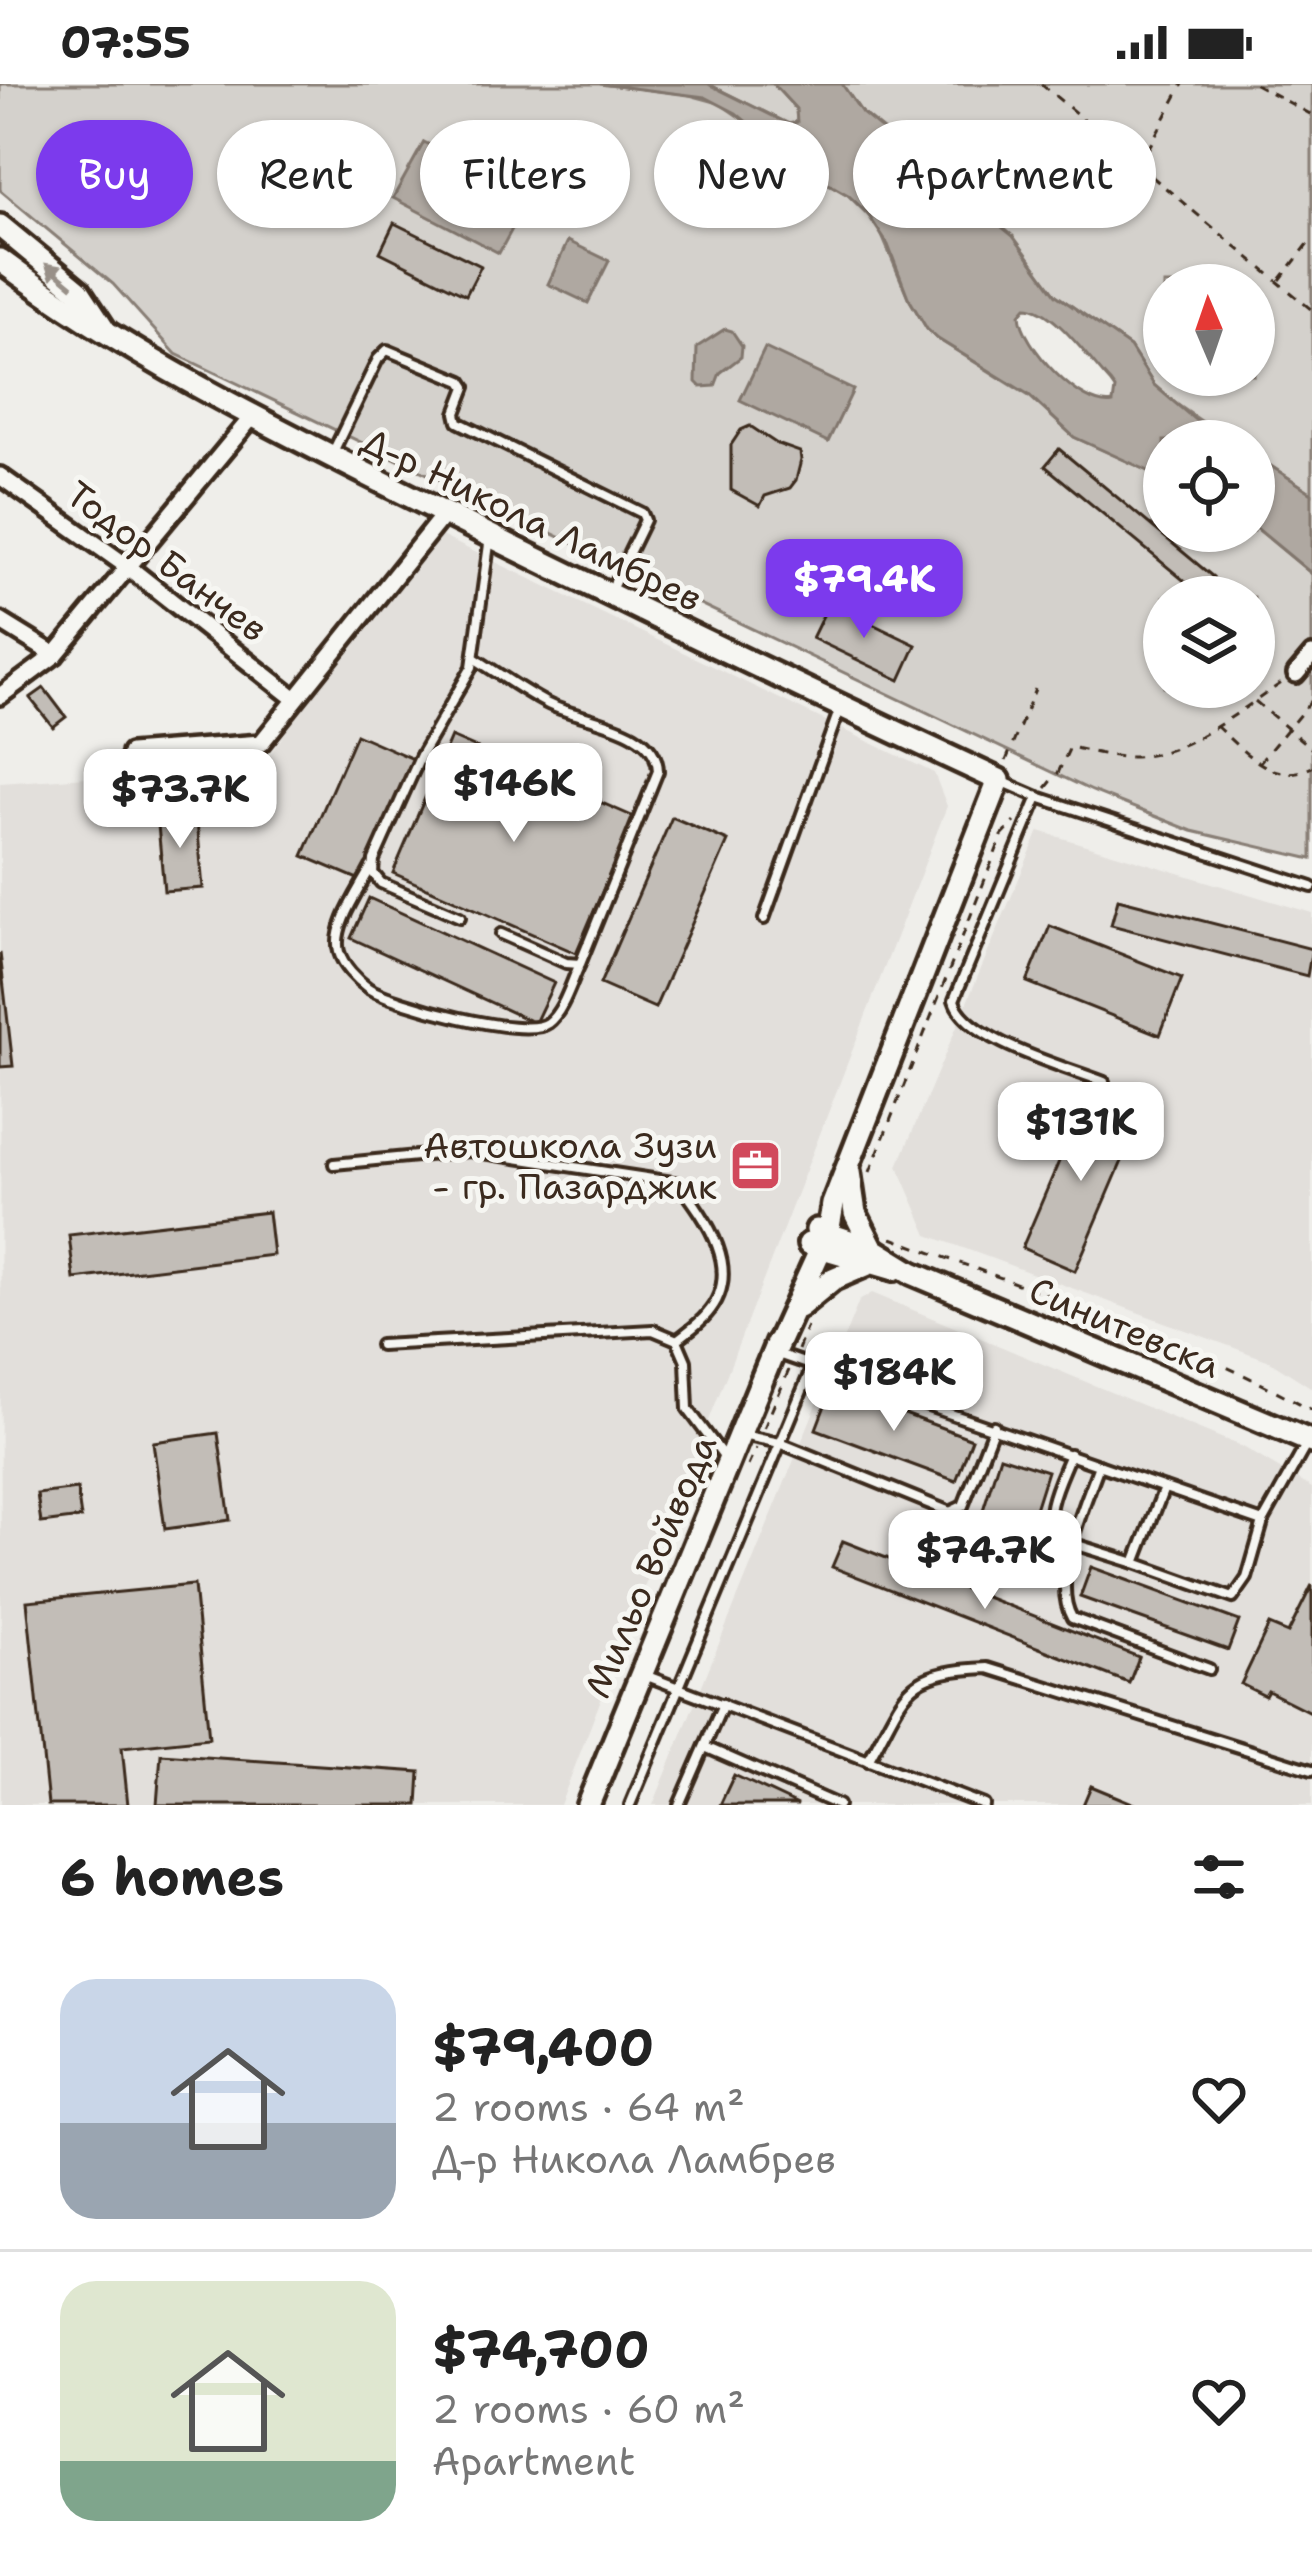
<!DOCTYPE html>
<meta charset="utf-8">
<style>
body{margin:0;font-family:"Shantell Sans",sans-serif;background:#f2f2f2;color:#222;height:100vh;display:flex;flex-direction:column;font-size:45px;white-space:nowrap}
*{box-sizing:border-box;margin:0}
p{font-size:39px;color:#767676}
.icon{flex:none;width:66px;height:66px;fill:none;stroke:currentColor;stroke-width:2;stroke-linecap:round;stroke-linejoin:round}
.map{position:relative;height:1721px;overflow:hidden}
.side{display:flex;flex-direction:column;background:#fff;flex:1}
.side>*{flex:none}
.hud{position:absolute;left:36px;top:36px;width:1242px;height:108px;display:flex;gap:24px}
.needle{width:78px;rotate:358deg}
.tools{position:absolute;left:1143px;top:180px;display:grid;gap:24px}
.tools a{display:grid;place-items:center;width:132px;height:132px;border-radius:50%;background:#fff;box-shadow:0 3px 9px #0004;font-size:60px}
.price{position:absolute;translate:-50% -102px;padding:0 27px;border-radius:24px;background:#fff;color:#222;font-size:39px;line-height:78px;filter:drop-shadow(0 3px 6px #0008)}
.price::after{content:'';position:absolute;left:50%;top:72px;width:36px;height:27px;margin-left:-18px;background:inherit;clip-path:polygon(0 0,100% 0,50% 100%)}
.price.current{background:#7c3aed;color:#fff}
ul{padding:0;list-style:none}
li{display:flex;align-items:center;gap:36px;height:300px;padding:0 60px}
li+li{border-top:3px solid #e0e0e0}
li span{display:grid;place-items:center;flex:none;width:336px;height:240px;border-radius:36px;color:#555}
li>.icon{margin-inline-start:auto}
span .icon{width:144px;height:144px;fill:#fffc;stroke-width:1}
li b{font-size:51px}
h2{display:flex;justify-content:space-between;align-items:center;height:144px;padding:0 60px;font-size:51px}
.pill{padding:0 42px;border-radius:54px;background:#fff;box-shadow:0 3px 9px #0004;font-size:42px;line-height:108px}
.pill.current{background:#7c3aed;color:#fff}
.status{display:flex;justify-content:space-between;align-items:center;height:84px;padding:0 60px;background:#fff;direction:ltr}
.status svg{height:33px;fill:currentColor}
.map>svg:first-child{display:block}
.built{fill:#e2dfdb}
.green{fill:#d4d1cc;stroke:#887e75;stroke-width:3;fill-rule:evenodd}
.water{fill:#afa8a1;stroke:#81766d;stroke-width:3;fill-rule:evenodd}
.building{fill:#c2bdb7;stroke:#3b2a1e;stroke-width:3}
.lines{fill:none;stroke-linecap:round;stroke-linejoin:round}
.lane-casing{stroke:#3b2a1e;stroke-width:16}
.street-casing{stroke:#3b2a1e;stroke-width:24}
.secondary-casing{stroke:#3b2a1e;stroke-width:30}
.path{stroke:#3b2a1e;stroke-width:3;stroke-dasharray:9 9;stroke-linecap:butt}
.lane{stroke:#f6f6f2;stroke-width:8}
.street{stroke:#f6f6f2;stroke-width:15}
.secondary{stroke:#f6f6f2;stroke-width:21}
.oneway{fill:#989088}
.labels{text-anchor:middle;stroke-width:10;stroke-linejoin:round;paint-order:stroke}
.street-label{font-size:36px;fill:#3b2a1e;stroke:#f6f6f2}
.poi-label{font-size:36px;fill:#3b2a1e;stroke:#f6f6f2;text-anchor:end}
</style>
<div class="status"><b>07:55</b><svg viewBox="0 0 49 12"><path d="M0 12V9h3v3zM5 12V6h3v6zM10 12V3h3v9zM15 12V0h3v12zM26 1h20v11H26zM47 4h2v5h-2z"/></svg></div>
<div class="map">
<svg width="1312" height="1721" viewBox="0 0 1312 1721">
<rect width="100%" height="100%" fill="#efeeea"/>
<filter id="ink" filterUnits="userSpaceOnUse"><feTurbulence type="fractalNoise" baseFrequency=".00833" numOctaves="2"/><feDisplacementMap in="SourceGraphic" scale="24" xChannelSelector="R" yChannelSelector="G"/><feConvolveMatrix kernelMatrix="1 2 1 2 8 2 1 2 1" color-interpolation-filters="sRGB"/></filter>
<g filter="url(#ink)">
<g class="built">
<path d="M431 447 934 689 947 722 560 1721H1L0 699 262 681Z"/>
<path d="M1039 747 1312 829V1304L1270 1277 928 1151 898 1082Z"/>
<path d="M872 1209 1243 1363 1312 1404V1721H653L859 1217Z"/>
</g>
<g class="green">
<path d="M0 0H600L686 10 719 19 764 50 801 84 848 111 877 140 908 213 927 245 938 255 1029 312 1074 353 1164 394V447H1254V442L1312 490V775L1192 747 1092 707 176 270 113 200 0 106ZM1164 513H1254V603H1164Z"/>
<path d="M708 0H773L796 25 797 39 789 40Z"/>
<path d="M842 0H1312V409L1254 371V357H1230L1172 317 1154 301 1130 263 1056 211 1025 168 991 132 953 107 862 29ZM1164 201H1254V291H1164Z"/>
</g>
<g class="water">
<path d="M600 0H708L789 40 797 38 796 25 773 0H842L862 29 1013 152 1056 211 1130 263 1154 301 1194 335 1230 357H1164V394L1074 353 1029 311 938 255 927 245 908 213 888 161 867 129 848 111 801 84 736 29 705 13ZM1026 223C1053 223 1091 278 1110 298L1115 305 1113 319C1082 326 1021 261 1020 230Z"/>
<path d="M424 58 530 112 499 169 393 114Z"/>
<path d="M568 157 609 177 588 219 548 200Z"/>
<path d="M725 245 732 247 742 262 741 273 720 289 715 302 701 303 696 298 697 263Z"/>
<path d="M765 264 853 306 828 358 740 316Z"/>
<path d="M1254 371 1312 409V490L1254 442Z"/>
</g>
<g class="building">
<path d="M394 139 481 182 466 211 380 168Z"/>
<path d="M750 342 777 360 800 368 801 376 796 396 790 404 765 412 760 422 731 406V361L741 346Z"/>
<path d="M1059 365 1213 493 1199 509 1045 382Z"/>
<path d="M829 519 916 561 900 596 812 554Z"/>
<path d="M44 604 66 633 53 643 30 614Z"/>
<path d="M356 650 413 675 360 796 303 772Z"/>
<path d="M451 653 634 733 576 869 393 789Z"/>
<path d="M196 726 203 804 164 807 157 730Z"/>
<path d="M672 733 728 757 655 924 600 900Z"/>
<path d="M369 814 554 899 535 939 351 854Z"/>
<path d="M1118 815 1312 865 1307 892 1111 841Z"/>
<path d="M1050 842 1182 894 1160 951 1027 898Z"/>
<path d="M0 869 13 982 0 983Z"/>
<path d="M1087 1012 1140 1035 1075 1187 1022 1164Z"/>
<path d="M268 1128 273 1171 74 1195 69 1151Z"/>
<path d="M832 1303 972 1355 956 1397 816 1345Z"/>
<path d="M218 1349 230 1436 165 1445 153 1358Z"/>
<path d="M1000 1372 1047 1387 1015 1488 968 1474Z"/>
<path d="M77 1405 81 1434 41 1439 37 1410Z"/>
<path d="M843 1457 1139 1573 1129 1599 832 1483Z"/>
<path d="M1091 1483 1239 1537 1228 1566 1080 1513Z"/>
<path d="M194 1501 209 1654 122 1663 128 1721H48L27 1517Z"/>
<path d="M1312 1501V1629L1268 1607 1265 1612 1241 1600 1269 1541 1288 1549Z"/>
<path d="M161 1670 420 1688 418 1721H157Z"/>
<path d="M734 1691 798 1721H720Z"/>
<path d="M1091 1702 1137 1721H1083Z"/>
</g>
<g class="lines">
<defs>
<g id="lane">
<path d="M333 368 378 275 387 266 462 297 466 303 456 329 458 338 642 429 645 436 610 508"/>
<path d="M474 574C498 589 521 606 546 619 579 637 657 640 658 687L580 880 566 879 501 850"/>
<path d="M1001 697 1038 713 1312 803"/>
<path d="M1038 713 954 916C965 956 1066 983 1104 998"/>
<path d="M371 783C360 805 332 843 339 868 343 882 357 896 368 904 392 919 525 956 548 939 563 928 571 899 579 882"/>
<path d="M460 833 381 799 373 789 374 776 421 671 472 583 490 453"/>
<path d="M764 835 839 627"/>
<path d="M334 1080 469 1067 679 1099C706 1135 745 1187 707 1230 699 1240 687 1248 677 1256"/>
<path d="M380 1261 653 1246 677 1256 686 1277 688 1325 724 1373"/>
<path d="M775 1269 1263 1438"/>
<path d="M742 1351 780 1359 950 1428 963 1422 994 1342"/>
<path d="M1070 1370C1061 1394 1040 1430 1055 1454L1135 1479 1164 1404"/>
<path d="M1099 1381C1085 1421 1050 1496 1072 1534L1209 1585"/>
<path d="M1135 1479 1233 1514 1247 1494 1263 1438 1306 1361"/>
<path d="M642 1590 984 1721"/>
<path d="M705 1663 838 1721"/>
<path d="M868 1677C908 1607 900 1588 988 1584L1312 1686"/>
<path d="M630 1721 812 1283"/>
<path d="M679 1721 723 1620"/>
</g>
<g id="street">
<path d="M0 392 128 483 294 614"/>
<path d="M0 537 55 571"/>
<path d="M1296 590 1312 571"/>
<path d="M0 612 55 571 252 333"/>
<path d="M130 669 261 659 445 429"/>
</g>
<g id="secondary">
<path d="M0 142 79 207 104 245"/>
<path d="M0 176C139 280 295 354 450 432 632 522 815 611 999 696L833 1120 828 1149 774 1268"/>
<path d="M849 1088 855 1129 873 1165"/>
<path d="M817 1146 873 1165 912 1189 1312 1358"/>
<path d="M809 1160 894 1185"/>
<path d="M799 1223 833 1195 868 1180"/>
<path d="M588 1721 777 1259"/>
</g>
</defs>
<use href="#lane" class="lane-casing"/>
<use href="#street" class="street-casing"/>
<use href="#secondary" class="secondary-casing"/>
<g class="path">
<path d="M1041 0 1312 226"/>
<path d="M1255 0 1312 31"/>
<path d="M1139 82 1183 0"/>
<path d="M1280 196 1312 155"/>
<path d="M1255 617 1312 665"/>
<path d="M1216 642C1243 666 1273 703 1312 683"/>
<path d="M1006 677 1035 605"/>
<path d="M1259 679 1312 616"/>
<path d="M1046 704 1058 689 1070 663C1094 668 1119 676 1144 672 1195 665 1242 624 1285 597"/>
<path d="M870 1088 1002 752 1015 738"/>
<path d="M892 1154C1033 1207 1180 1253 1312 1326"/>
<path d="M798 1266 807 1242"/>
<path d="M764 1344 789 1286"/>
<path d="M748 1382 756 1364"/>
</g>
<use href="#lane" class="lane"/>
<use href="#street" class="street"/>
<use href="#secondary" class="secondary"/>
</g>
<defs><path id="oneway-solid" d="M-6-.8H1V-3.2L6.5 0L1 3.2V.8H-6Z" transform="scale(3)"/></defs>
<use class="oneway" href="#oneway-solid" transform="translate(59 191) rotate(-140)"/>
</g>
<defs>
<symbol id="office-square" viewBox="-11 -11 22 22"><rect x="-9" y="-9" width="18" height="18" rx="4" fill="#d1495b" stroke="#f6f6f2"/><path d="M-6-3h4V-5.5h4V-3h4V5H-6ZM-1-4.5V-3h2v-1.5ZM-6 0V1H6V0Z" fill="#fff"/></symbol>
</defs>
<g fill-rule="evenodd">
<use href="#office-square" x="726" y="1052" width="59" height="59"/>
</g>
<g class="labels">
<g class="street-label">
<text transform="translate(532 435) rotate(26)" y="13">Д-р Никола Ламбрев</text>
<text transform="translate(167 477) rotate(37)" y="13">Тодор Банчев</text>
<text transform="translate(1125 1243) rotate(23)" y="13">Синитевска</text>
<text transform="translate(650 1482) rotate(-67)" y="13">Мильо Войвода</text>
</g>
<g class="poi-label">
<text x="717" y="1074">Автошкола Зузи<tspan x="717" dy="41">- гр. Пазарджик</tspan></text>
</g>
</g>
</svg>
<div class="tools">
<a><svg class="needle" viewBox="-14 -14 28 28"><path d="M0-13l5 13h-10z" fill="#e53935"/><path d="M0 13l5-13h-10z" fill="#767676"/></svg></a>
<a><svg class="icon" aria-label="locate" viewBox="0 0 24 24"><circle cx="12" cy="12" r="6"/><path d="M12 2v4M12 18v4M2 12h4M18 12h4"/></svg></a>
<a><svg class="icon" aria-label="layers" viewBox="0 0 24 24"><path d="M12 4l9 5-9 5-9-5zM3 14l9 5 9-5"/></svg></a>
</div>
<b class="price current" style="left:864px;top:557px">$79.4K</b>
<b class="price" style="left:514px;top:761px">$146K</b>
<b class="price" style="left:180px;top:767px">$73.7K</b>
<b class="price" style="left:1081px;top:1100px">$131K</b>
<b class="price" style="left:894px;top:1350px">$184K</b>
<b class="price" style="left:985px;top:1528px">$74.7K</b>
<div class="hud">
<a class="pill current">Buy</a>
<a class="pill">Rent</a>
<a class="pill">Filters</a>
<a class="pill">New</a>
<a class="pill">Apartment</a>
</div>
</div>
<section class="side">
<h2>6 homes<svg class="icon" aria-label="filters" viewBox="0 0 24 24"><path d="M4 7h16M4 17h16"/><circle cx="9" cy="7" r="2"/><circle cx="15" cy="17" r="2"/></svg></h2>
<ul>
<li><span style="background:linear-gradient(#c9d6e8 60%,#9aa5b1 0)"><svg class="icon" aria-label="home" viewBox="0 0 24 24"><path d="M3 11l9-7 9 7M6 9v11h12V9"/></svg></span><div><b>$79,400</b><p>2 rooms · 64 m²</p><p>Д-р Никола Ламбрев</p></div><svg class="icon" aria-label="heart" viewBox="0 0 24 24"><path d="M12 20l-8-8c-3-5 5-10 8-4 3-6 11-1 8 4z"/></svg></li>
<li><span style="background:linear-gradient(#dfe7d0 75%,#7fa58c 0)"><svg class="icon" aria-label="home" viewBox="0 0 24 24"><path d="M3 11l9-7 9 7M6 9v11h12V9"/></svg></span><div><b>$74,700</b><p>2 rooms · 60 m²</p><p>Apartment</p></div><svg class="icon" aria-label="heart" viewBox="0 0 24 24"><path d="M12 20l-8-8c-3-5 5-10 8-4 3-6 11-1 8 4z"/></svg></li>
</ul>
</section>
